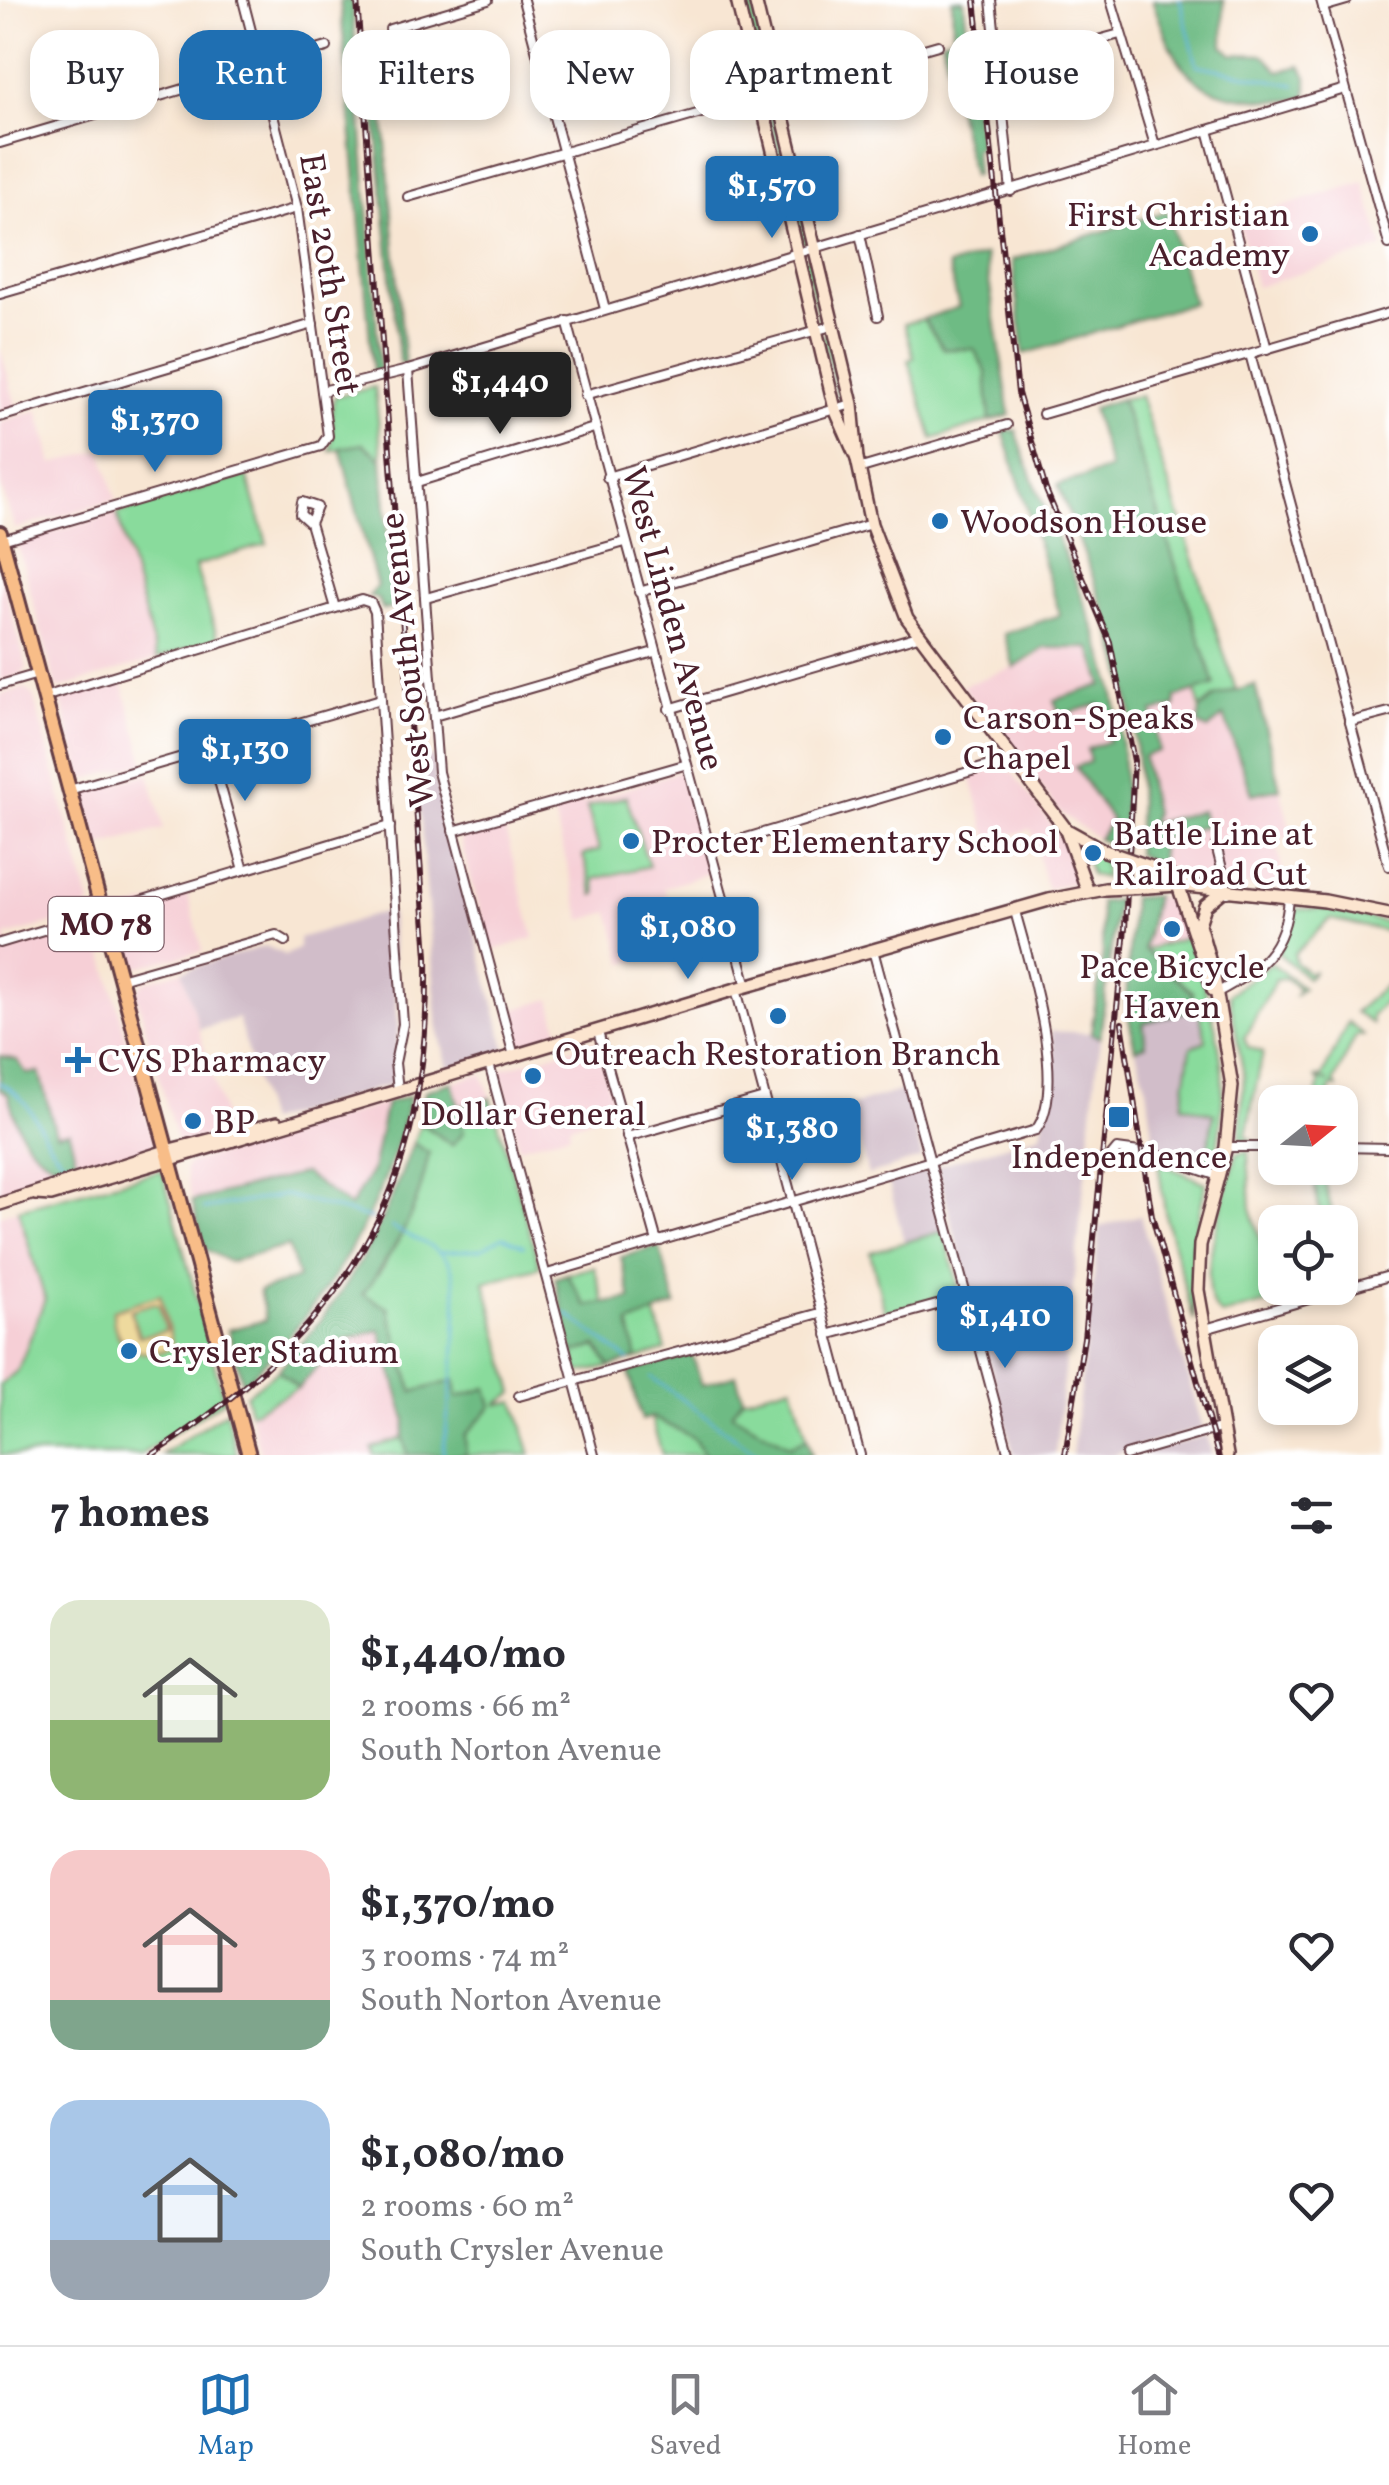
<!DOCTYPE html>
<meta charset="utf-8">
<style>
body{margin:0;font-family:Vollkorn,serif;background:#f2f2f3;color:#2b2b33;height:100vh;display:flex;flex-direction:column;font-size:38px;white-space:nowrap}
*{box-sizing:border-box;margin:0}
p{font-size:32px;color:#7c7c81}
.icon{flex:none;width:55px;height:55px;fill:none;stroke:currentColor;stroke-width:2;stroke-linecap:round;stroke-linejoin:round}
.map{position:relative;height:1455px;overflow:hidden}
.sheet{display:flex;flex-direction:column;background:#fff;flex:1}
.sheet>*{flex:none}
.banner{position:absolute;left:30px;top:30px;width:1330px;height:90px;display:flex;gap:20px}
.needle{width:65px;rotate:72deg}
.controls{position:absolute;left:1258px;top:1085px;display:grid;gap:20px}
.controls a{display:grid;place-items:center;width:100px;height:100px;border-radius:20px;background:#fff;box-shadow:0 5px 15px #0003;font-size:50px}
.price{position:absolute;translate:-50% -85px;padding:0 22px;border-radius:10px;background:#1f6fb2;color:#fff;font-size:32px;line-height:65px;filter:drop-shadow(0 2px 5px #0008)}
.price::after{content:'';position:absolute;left:50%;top:60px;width:30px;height:22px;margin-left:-15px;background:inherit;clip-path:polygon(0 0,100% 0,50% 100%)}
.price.selected{background:#222;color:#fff}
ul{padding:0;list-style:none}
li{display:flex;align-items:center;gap:30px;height:250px;padding:0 50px}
li span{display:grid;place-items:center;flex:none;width:280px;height:200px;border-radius:30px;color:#555}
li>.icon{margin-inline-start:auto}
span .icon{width:120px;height:120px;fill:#fffc;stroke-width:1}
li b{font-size:42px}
h2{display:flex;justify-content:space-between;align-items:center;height:120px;padding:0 50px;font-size:42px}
.tag{padding:0 35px;border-radius:30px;background:#fff;box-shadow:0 5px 15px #0003;font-size:35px;line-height:90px}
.tag.selected{background:#1f6fb2;color:#fff}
.dock{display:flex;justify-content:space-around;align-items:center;height:140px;border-top:2px solid #e1e1e2;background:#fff;font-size:28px;color:#7c7c81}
.dock a{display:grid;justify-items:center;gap:5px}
.dock .selected{color:#1f6fb2}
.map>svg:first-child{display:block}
.built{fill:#f6cfd6}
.industrial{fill:#d1bdc9}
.green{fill:#89db9c;stroke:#6a7d64;stroke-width:2.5}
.forest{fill:#6ebb84;stroke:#5c6d58;stroke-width:2.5}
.sand{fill:#eeda9e;stroke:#9c7c64;stroke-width:2.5;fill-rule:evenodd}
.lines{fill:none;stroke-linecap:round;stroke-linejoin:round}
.stream{stroke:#5cb3d9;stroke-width:2.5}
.street-casing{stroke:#643d44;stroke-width:12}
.secondary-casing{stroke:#643d44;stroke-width:16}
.primary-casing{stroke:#643d44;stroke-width:18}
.street{stroke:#fff;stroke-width:8}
.secondary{stroke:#fce5cf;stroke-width:11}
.primary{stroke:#f8bd88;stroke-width:12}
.rail-casing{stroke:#4a1f2b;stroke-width:6}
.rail{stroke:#fff;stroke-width:2.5;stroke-dasharray:8;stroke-linecap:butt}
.secondary-bridge-casing{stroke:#643d44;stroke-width:16;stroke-linecap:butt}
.secondary-bridge{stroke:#fce5cf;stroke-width:11}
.poi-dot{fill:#1f6fb2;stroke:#fff;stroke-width:4}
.labels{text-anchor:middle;stroke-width:8;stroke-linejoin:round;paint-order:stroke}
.shield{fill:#fff;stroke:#80626b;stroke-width:2.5}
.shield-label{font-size:32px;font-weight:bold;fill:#4a1f2b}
.poi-label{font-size:35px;fill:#4a1f2b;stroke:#fff;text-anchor:start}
.street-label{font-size:35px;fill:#4a1f2b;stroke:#fff}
</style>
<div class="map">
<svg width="1389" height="1455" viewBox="0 0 1389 1455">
<rect width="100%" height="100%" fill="#fff"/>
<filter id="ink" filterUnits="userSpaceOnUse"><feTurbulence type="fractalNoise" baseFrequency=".01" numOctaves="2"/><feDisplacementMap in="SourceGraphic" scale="20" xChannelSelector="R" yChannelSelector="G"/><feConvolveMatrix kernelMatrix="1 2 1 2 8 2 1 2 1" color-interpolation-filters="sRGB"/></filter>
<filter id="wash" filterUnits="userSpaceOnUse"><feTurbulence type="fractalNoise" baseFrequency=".0048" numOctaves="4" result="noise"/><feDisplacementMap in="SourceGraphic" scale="40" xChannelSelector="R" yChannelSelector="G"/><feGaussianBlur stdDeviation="2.25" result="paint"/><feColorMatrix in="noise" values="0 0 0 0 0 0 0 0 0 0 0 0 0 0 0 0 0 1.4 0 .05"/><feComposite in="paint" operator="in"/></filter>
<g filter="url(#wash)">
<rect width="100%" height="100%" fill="#f8e6d3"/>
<g class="built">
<path d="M1364 182 1383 248 1256 287 1238 220Z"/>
<path d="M0 348 17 409 0 414Z"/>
<path d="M38 410 53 464 102 450 116 500 15 529 0 483V422Z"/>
<path d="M117 513 157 659 61 688 56 686 18 546 19 541Z"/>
<path d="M0 571 27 668 20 676 0 681Z"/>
<path d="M1067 645 1091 647 1103 686 1055 700 1100 704 1109 741 1090 763 1076 767 1112 820 1098 839 1061 813 962 686 1032 660 1045 648Z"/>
<path d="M121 678 145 763 83 780 61 700Z"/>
<path d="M25 688 33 695 90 904 79 916 6 936 9 946 87 923 96 926 154 1143 153 1149 0 1199V1089L8 1094 21 1139 52 1164 68 1132 56 1135 39 1073 27 1075 17 1060 0 1056V695Z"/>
<path d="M1196 691 1198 724 1224 715 1252 794 1280 788 1292 836 1276 840 1286 888 1209 884 1161 866 1159 839 1204 826 1150 824 1154 813 1143 756 1159 750 1153 712 1175 697Z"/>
<path d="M1003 767 1011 771 1067 845 1074 882 1047 889 1031 829 989 842 970 776Z"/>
<path d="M680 771 709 873 664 888 680 947 624 964 610 912 582 920 552 808 587 802Z"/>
<path d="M149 774 164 829 97 847 85 801 88 791Z"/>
<path d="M503 823 534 938 491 951 460 839Z"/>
<path d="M187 893 203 951 130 969 118 923 120 912Z"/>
<path d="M1155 896 1178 901 1189 937 1144 950Z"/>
<path d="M182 971 228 1131 181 1143 176 1139 136 992 144 982Z"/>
<path d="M551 999 560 1036 516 1045 507 1012Z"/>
<path d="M596 1041 615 1110 569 1125 570 1133 519 1147 500 1073 503 1069Z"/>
<path d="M482 1074 491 1098 459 1108 452 1082Z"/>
<path d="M386 1103 372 1170 350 1207 304 1173 192 1201 185 1169 188 1164Z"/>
<path d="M18 1209 45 1299 18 1370 0 1385V1215Z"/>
<path d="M381 1329 406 1420 403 1438 372 1447 374 1455H261L250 1413 298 1388 343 1340Z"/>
</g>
<g class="industrial">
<path d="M433 756 438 793 506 1050 449 1071 438 1029 416 760Z"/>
<path d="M387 911 391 913 398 1030 392 1084 267 1122 238 1018 199 1029 182 971 265 946 286 955 299 948V938Z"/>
<path d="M1190 1010 1200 1014 1214 1114 1205 1164 1155 1149 1147 1088 1135 1049 1146 1045 1143 1023Z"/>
<path d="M1051 1031 1091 1033 1100 1038 1055 1455H1014L937 1166 1041 1134 1054 1058Z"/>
<path d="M906 1089 922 1158 868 1175 850 1106Z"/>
<path d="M927 1170 944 1231 904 1242 888 1180Z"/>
<path d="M1140 1215 1203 1428 1111 1455H1072L1100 1227Z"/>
<path d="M1207 1435 1212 1455H1139Z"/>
</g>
<g class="green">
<path d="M741 0H752L769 87 761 86Z"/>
<path d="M773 99 808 242 804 247 765 100Z"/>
<path d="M810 257 812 258 826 323 820 324 804 260Z"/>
<path d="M923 319 944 349H974L986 372 990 421 933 439 908 360 914 358 904 324Z"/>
<path d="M830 334 846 397 842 402H839L822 336Z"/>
<path d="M375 387 382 459 363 444 330 451C337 433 327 413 335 396Z"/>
<path d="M1140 396 1236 690 1215 697 1200 709 1196 691 1214 685 1121 399Z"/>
<path d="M247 475 267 544 195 566 218 639 157 659 117 513Z"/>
<path d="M626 796 649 866 594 879 597 894 594 895 583 855 599 850 587 807Z"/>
<path d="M1082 844 1103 856 1105 878 1091 875Z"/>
<path d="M1296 909H1324L1389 923V932L1330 919 1294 954 1296 963 1309 973 1315 971 1307 978 1278 953Z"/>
<path d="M1189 937C1217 1028 1234 1068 1214 1164L1209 1167 1205 1164 1214 1114 1182 1105 1191 1047 1206 1041 1200 1015 1190 1010 1193 992 1144 950Z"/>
<path d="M1271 963 1303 988 1296 994 1298 988 1285 978 1276 979 1244 1038 1248 1047 1263 1052 1246 1136 1251 1139 1245 1142 1240 1138 1244 1076 1229 994Z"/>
<path d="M1389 982V998L1371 1016 1372 1024 1355 1012Z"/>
<path d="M1348 1022 1363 1035 1356 1036 1334 1081 1337 1087 1332 1086 1327 1102H1315L1320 1083 1316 1079 1329 1082 1316 1077H1322Z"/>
<path d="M495 1112 540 1267 485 1282 514 1393 496 1405 515 1401 531 1455H466L465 1436 492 1406 487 1389 456 1398 454 1381 413 1392 388 1308 362 1294 384 1266 429 1153 413 1143 421 1123 452 1145 461 1121Z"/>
<path d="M1248 1151 1251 1208 1275 1290 1282 1295 1276 1301 1222 1315C1187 1297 1230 1183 1237 1153Z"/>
<path d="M1158 1162 1206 1183 1192 1247 1194 1321 1166 1219Z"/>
<path d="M1311 1168H1322L1334 1222H1322Z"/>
<path d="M162 1170 224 1400 140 1455H0V1385L18 1370 45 1299 18 1209Z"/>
<path d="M944 1231 960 1292 885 1313 870 1252Z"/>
<path d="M594 1267 605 1306H586L567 1274Z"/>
<path d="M655 1312 666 1350 637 1359 629 1324Z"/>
<path d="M597 1346 610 1367 579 1373 573 1353Z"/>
<path d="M278 1370 298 1388 250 1413 246 1395Z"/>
<path d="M792 1385 807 1438 790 1446 731 1414 743 1398Z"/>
<path d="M226 1411 237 1455H161Z"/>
<path d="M651 1417 694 1438 704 1455H662Z"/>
<path d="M403 1438 408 1455H374L372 1448Z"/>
</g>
<g class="forest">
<path d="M340 0H352L380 373 373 374Z"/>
<path d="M952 0H964L979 148 974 149 976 174 972 176 942 40 953 36Z"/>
<path d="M1152 0H1224L1223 46 1231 54 1264 55 1279 71 1301 66 1307 77V97C1283 103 1270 101 1246 98 1184 92 1172 53 1152 0Z"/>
<path d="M380 74 405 367 399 360 372 80Z"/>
<path d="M1167 211 1193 303 1024 354 1012 260Z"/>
<path d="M985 255 1010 415 990 421 986 372 974 349H944L923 319 959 307 948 266Z"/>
<path d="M1121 399 1215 685 1176 697 1175 707 1153 712 1159 751 1143 756 1154 813 1150 824 1201 811 1205 826 1159 839 1161 866 1136 854C1150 711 1107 615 1058 485L1110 469 1092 408Z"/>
<path d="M1016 430C1042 516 1089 595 1111 682 1125 737 1126 794 1123 850L1098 839 1111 820 1075 767 1090 762 1087 749 1109 741 1100 704 1060 715 1054 700 1103 685 1091 648H1045L1014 668 1004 634 1060 615 1003 431Z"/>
<path d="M363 444 382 459 394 608 383 610 378 599 369 596 377 586 340 448Z"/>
<path d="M1255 685 1280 788 1252 794 1224 716 1208 729 1198 724 1200 709 1215 697Z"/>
<path d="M1155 896 1144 950 1193 993 1190 1010 1143 1023 1146 1045 1135 1049 1126 1003 1132 897Z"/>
<path d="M1117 900 1100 1038 1091 1033 1103 953 1100 902Z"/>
<path d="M0 1056 17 1060 27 1074 39 1072 56 1134 69 1132 76 1160 71 1172C27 1154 20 1138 8 1094L0 1089Z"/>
<path d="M452 1082 459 1107 491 1098 495 1112 461 1121 464 1132 452 1145 421 1123 425 1091Z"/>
<path d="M410 1096C385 1209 326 1306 243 1384L228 1330 266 1320 259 1291 298 1278 288 1246 229 1262 205 1249 192 1201 304 1173 350 1207 372 1170 386 1103Z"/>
<path d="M413 1143 429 1153C418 1213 398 1245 363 1294L388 1308 413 1392 455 1380 457 1397 487 1388 492 1406 465 1436 466 1455H408L403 1438 406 1420 380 1330 343 1340 298 1388 278 1370C347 1295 378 1239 413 1143Z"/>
<path d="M659 1246 676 1305 629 1324 637 1359 610 1367 597 1346 573 1353 555 1278 567 1274 586 1306 631 1299 621 1257Z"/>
<path d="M692 1354 702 1385 736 1375 743 1398 732 1414 790 1446 807 1438 812 1455H704L694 1438 652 1417 642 1420 629 1372Z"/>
</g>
<path class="sand" d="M160 1295 173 1347C142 1361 112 1349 113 1310ZM154 1303 159 1305 166 1331 139 1336 130 1310Z"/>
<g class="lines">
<g class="stream">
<path d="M1180 0 1197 65 1295 85"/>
<path d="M0 1083C41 1102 37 1145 71 1165"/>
<path d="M204 1209 285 1195 372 1219"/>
<path d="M391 1227C407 1236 440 1247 449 1263 467 1295 447 1415 443 1455"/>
<path d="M440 1252 481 1249 503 1237 524 1246"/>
<path d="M566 1313 629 1361"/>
<path d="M651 1377 759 1455"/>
</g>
</g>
</g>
<g filter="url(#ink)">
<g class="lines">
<defs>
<g id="street">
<path d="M523 0 605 309"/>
<path d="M991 0 1011 191"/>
<path d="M1111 0 1155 145"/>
<path d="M1321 0 1389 244"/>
<path d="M1323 7 1347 0"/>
<path d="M390 29 488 0"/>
<path d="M998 67 1120 34"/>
<path d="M1208 130 1267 349"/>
<path d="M0 143 327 47"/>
<path d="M408 197 938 45"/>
<path d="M860 234 878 316"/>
<path d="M0 294 297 208"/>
<path d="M567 321 747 986"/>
<path d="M1250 354 1389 866"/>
<path d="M408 370 438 772 514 1056"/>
<path d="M322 391 408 370 1345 89"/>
<path d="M585 395 832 326"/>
<path d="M1043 414 1389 313"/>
<path d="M0 417 313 324"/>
<path d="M858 469 1007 425"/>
<path d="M607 477 852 404"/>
<path d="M417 482 594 428"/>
<path d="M310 523 300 514 302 502 317 507 310 523 335 608"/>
<path d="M2 540 321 446 328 436 297 208 243 0"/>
<path d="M639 592 871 524"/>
<path d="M426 598 625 542"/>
<path d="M0 685 38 674"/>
<path d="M44 697 362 600 371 603 375 612 403 1024 395 1063 398 1090"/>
<path d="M669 709 918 636"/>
<path d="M434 716 654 652"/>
<path d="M1350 722 1389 712"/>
<path d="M210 749 244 870"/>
<path d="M69 790 381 699"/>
<path d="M453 831 684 765"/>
<path d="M1216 845 1228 893"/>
<path d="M709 849 1012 759"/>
<path d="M0 943 390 826"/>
<path d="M873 950 1009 1455"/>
<path d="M120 979 276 935 286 941"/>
<path d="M736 989 860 1455"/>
<path d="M1216 993C1260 970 1286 949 1289 897"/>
<path d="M598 1032 656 1238 661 1241"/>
<path d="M489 1064 594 1455"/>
<path d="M627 1137 764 1098"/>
<path d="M1226 1147H1275"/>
<path d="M1340 1147 1389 1148"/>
<path d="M1135 1154 1120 1160 1112 1155 1117 1149 1154 1154 1218 1176"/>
<path d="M547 1274 1036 1130C1069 1086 1028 960 1015 911"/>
<path d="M1205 1329 1389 1276"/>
<path d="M827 1335 966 1297"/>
<path d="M519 1396 820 1313"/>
<path d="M1126 1455 1220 1428"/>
</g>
<g id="secondary">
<path d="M737 0 835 409 857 459"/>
<path d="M755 0 852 404 857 459 871 524 907 618 1065 828 1088 892"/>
<path d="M1069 831 1105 851"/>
<path d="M1148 866 1167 873 1181 888"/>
<path d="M1178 885 1213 990"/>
<path d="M1147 887 1178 885 1325 901 1389 914"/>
<path d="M1222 892 1205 906 1199 924 1214 977 1232 1086 1226 1147 1200 1245 1198 1290 1227 1455"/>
<path d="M36 1194 51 1195 736 989 1049 900 1105 889"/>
<path d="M0 1204 166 1151 277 1123"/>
</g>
<path id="primary" d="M0 533 249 1455"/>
</defs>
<use href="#street" class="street-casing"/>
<use href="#secondary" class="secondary-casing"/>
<use href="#primary" class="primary-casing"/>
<use href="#street" class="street"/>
<use href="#secondary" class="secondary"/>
<use href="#primary" class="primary"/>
<defs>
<g id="rail">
<path d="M975 0 1018 393 1046 490 1110 642 1134 761 1125 928 1084 1338 1065 1455"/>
<path d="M1122 1023 1152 1216 1218 1455"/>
<path d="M152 1455C347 1326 431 1194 427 956L357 0"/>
</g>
</defs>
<use href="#rail" class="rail-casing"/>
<use href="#rail" class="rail"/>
<defs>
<g id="secondary-bridge">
<path d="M1105 851 1148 866"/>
<path d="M1105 889 1147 887"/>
</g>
</defs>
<use href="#secondary-bridge" class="secondary-bridge-casing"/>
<use href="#secondary-bridge" class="secondary-bridge"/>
</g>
</g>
<g class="poi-dot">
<circle cx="1310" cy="234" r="10"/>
<circle cx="940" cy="521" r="10"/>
<circle cx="943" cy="737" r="10"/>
<circle cx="631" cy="841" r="10"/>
<circle cx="1093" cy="853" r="10"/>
<circle cx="1172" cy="929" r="10"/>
<circle cx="778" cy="1016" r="10"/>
<path d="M73 1045h10v10h10v10h-10v10h-10v-10h-10v-10h10z"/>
<circle cx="533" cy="1076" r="10"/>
<rect x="1107" y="1105" width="24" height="24" rx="5"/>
<circle cx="193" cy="1121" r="10"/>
<circle cx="129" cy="1351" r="10"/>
</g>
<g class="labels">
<rect class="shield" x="48.5" y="897" width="115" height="54" rx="8"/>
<g class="shield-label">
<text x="106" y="935">MO 78</text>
</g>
<g class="poi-label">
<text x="1290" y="226" text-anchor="end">First Christian<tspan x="1290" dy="40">Academy</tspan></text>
<text x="960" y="533">Woodson House</text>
<text x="963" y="729">Carson-Speaks<tspan x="963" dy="40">Chapel</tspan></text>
<text x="1113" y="845">Battle Line at<tspan x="1113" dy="40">Railroad Cut</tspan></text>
<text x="651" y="853">Procter Elementary School</text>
<text x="1172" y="978" text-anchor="middle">Pace Bicycle<tspan x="1172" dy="40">Haven</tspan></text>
<text x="778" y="1065" text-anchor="middle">Outreach Restoration Branch</text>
<text x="98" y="1072">CVS Pharmacy</text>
<text x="533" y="1125" text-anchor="middle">Dollar General</text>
<text x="213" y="1133">BP</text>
<text x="1119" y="1168" text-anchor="middle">Independence</text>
<text x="149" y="1363">Crysler Stadium</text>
</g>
<g class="street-label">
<text transform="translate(331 274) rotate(81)" y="12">East 20th Street</text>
<text transform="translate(674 618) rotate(75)" y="12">West Linden Avenue</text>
<text transform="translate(406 660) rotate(-96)" y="12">West South Avenue</text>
</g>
</g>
</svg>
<div class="controls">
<a><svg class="needle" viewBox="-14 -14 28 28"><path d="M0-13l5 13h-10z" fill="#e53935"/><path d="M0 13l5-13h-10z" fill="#7c7c81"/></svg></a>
<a><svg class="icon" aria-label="locate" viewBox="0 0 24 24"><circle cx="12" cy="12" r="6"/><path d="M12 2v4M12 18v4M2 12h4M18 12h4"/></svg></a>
<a><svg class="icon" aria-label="layers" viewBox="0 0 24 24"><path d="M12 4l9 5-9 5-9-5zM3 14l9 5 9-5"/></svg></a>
</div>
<b class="price" style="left:772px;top:241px">$1,570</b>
<b class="price selected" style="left:500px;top:437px">$1,440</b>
<b class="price" style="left:155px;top:475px">$1,370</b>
<b class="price" style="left:245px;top:804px">$1,130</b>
<b class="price" style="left:688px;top:982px">$1,080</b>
<b class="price" style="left:792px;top:1183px">$1,380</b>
<b class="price" style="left:1005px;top:1371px">$1,410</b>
<div class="banner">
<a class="tag">Buy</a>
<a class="tag selected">Rent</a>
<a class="tag">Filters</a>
<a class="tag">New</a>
<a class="tag">Apartment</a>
<a class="tag">House</a>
</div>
</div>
<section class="sheet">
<h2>7 homes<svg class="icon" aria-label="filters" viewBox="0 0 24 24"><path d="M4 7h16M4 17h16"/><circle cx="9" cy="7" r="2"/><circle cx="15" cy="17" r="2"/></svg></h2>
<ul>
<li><span style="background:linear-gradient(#dfe7d0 60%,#8fb573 0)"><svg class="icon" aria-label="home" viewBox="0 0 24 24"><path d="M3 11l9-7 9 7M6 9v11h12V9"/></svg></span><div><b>$1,440/mo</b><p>2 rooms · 66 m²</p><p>South Norton Avenue</p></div><svg class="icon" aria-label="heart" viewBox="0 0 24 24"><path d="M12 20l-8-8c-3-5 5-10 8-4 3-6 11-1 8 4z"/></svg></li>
<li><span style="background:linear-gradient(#f6c9c9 75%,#7fa58c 0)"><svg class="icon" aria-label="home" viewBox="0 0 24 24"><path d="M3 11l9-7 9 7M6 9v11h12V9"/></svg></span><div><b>$1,370/mo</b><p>3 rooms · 74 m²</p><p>South Norton Avenue</p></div><svg class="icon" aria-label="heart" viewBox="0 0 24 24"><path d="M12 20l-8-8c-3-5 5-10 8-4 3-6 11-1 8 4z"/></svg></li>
<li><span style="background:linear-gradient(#a9c7e8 70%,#9aa5b1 0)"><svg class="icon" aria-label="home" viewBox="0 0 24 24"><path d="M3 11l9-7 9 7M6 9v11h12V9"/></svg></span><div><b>$1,080/mo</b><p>2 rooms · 60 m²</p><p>South Crysler Avenue</p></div><svg class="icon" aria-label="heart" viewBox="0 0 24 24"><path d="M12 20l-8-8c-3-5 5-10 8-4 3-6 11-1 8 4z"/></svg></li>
</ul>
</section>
<nav class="dock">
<a class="selected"><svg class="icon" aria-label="map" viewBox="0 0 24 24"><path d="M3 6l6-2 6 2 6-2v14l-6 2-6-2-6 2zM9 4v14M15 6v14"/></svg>Map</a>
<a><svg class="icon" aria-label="saved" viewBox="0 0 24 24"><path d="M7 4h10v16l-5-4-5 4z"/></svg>Saved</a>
<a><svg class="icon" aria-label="home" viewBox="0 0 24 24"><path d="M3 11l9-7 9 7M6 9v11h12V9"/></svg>Home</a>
</nav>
